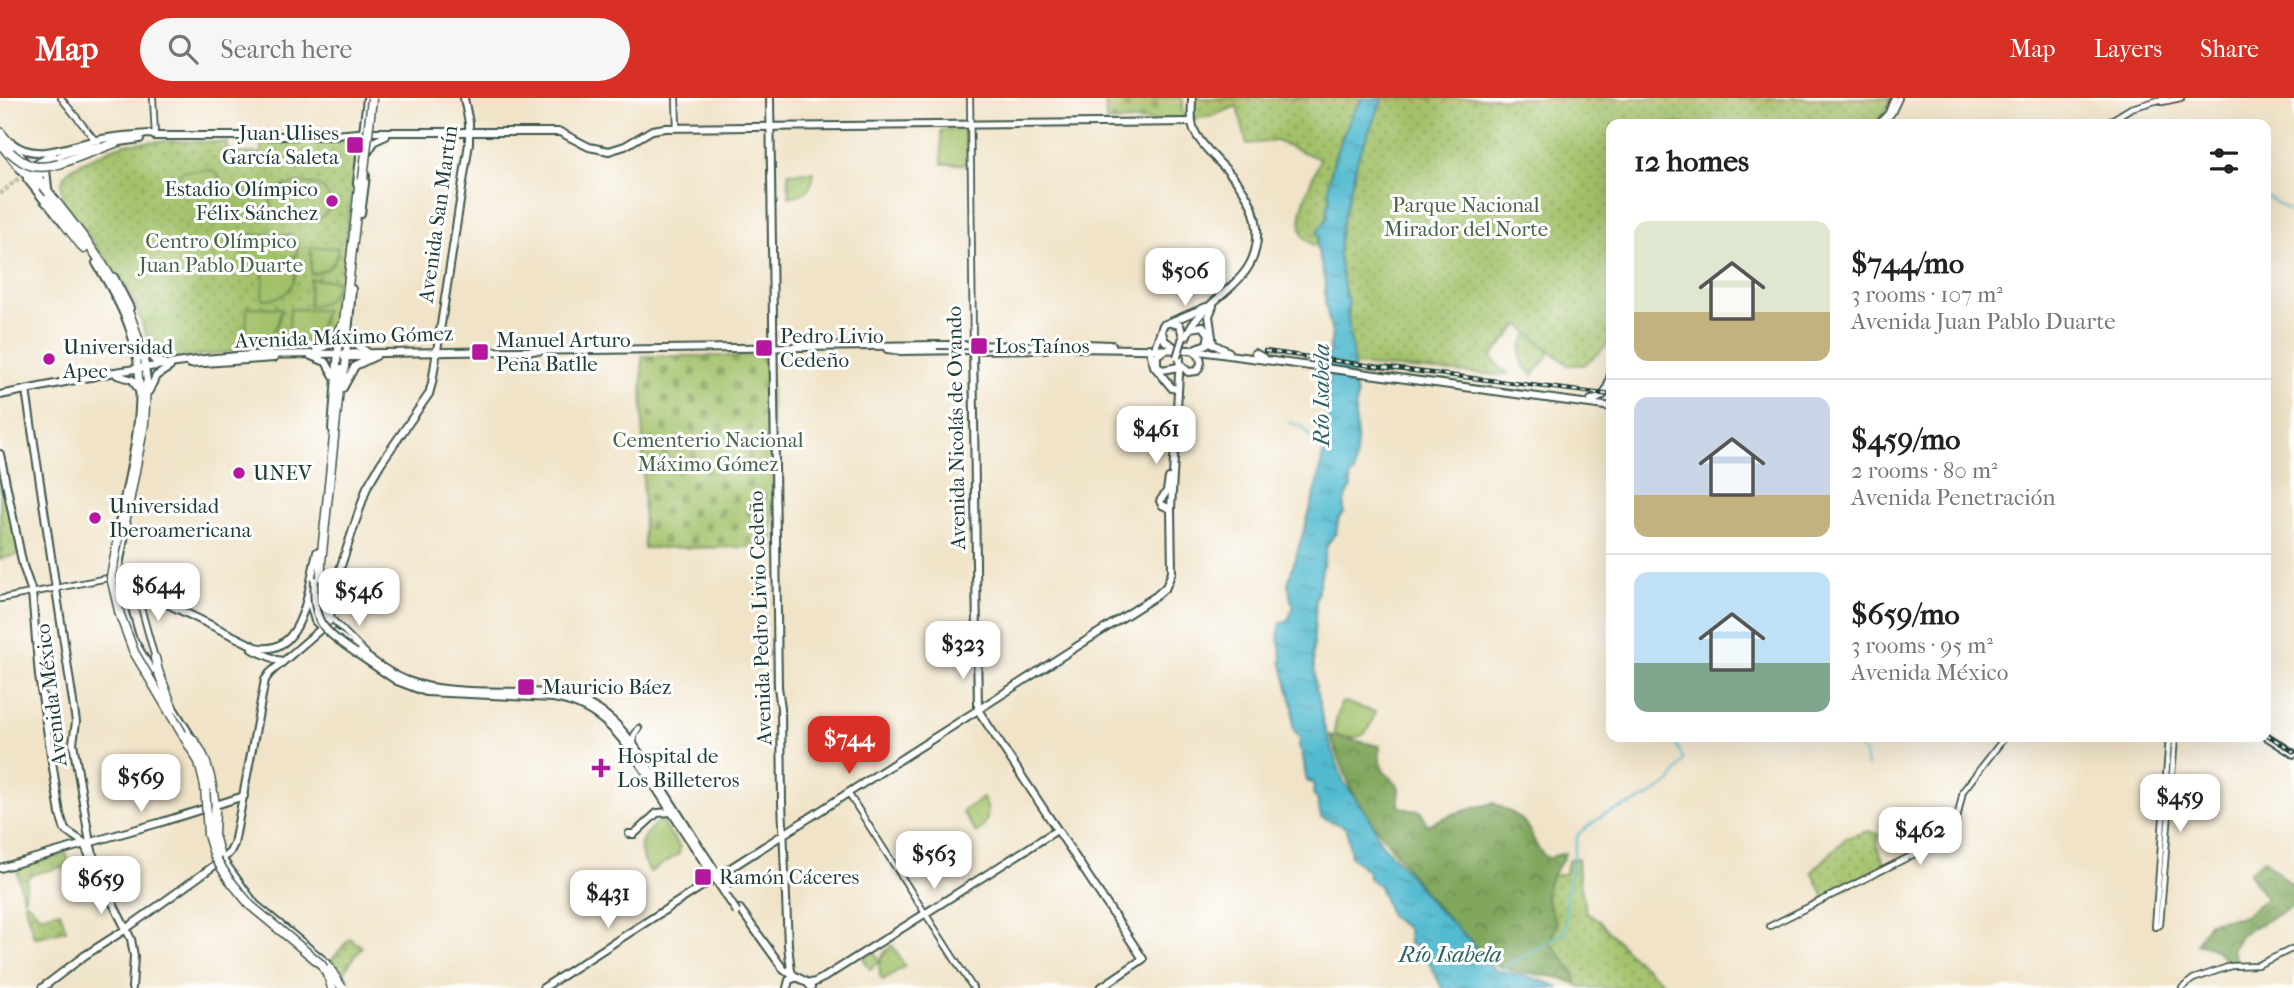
<!DOCTYPE html>
<meta charset="utf-8">
<style>
body{margin:0;font-family:"IM FELL French Canon",serif;background:#f6f6f6;color:#222;height:100vh;display:flex;flex-direction:column;font-size:26px;white-space:nowrap}
*{box-sizing:border-box;margin:0}
p{font-size:23px;color:#767676}
.icon{flex:none;width:38px;height:38px;fill:none;stroke:currentColor;stroke-width:2;stroke-linecap:round;stroke-linejoin:round}
.map{position:relative;flex:1;overflow:hidden}
.sheet{position:absolute;left:1606px;top:21px;width:665px;height:623px;display:flex;flex-direction:column;background:#fff;border-radius:14px;box-shadow:0 7px 28px #0002}
.sheet>*{flex:none}
.price{position:absolute;translate:-50% -60px;padding:0 16px;border-radius:14px;background:#fff;color:#222;font-size:23px;line-height:46px;filter:drop-shadow(0 2px 4px #0008)}
.price::after{content:'';position:absolute;left:50%;top:42px;width:21px;height:16px;margin-left:-10px;background:inherit;clip-path:polygon(0 0,100% 0,50% 100%)}
.price.active{background:#d93025;color:#fff}
ul{padding:0;list-style:none}
li{display:flex;align-items:center;gap:21px;height:175px;padding:0 28px}
li+li{border-top:2px solid #e0e0e0}
li span{display:grid;place-items:center;flex:none;width:196px;height:140px;border-radius:14px;color:#555}
li>.icon{margin-inline-start:auto}
span .icon{width:84px;height:84px;fill:#fffc;stroke-width:1}
li b{font-size:30px}
h2{display:flex;justify-content:space-between;align-items:center;height:84px;padding:0 28px;font-size:30px}
header{display:flex;align-items:center;gap:42px;box-sizing:border-box;height:98px;padding:0 35px;background:#d93025;color:#fff}
header strong{font-size:33px}
nav{display:flex;gap:38px;margin-inline-start:auto;font-size:24px}
.search{width:490px;height:63px;background:#f6f6f6;display:flex;align-items:center;gap:18px;box-sizing:border-box;padding:0 24px;border-radius:38px;color:#767676;font-size:26px}
.map>svg:first-child{display:block}
.grass{fill:url(#grass-dots);stroke:#607f4e;stroke-width:2}
.forest{fill:url(#forest-crowns);stroke:#507248;stroke-width:2}
.cemetery{fill:url(#cemetery-stones);stroke:#607f4e;stroke-width:2}
.pitch{fill:#a2c169;stroke:#607f4e;stroke-width:2}
.water{fill:url(#water-ripples);stroke:#397c82;stroke-width:2}
.lines{fill:none;stroke-linecap:round;stroke-linejoin:round}
.stream{stroke:#53bbd0;stroke-width:2}
.minor-tunnel{stroke:#c6c2aa;stroke-width:4.5;stroke-dasharray:4.5 2;stroke-linecap:butt}
.minor-casing{stroke:#3e564a;stroke-width:8}
.major-casing{stroke:#3e564a;stroke-width:10}
.highway-casing{stroke:#3e564a;stroke-width:11}
.minor{stroke:#fff;stroke-width:4.5}
.major{stroke:#fff;stroke-width:6}
.highway{stroke:#fff;stroke-width:8}
.rail-casing{stroke:#1f3d34;stroke-width:4.5}
.rail{stroke:#fff;stroke-width:2;stroke-dasharray:5;stroke-linecap:butt}
.major-bridge-casing{stroke:#3e564a;stroke-width:10;stroke-linecap:butt}
.highway-bridge-casing{stroke:#3e564a;stroke-width:11;stroke-linecap:butt}
.major-bridge{stroke:#fff;stroke-width:6}
.highway-bridge{stroke:#fff;stroke-width:8}
.poi-dot{fill:#b5179e;stroke:#fff;stroke-width:2.5}
.labels{text-anchor:middle;stroke-width:6;stroke-linejoin:round;paint-order:stroke}
.poi-label{font-size:21px;fill:#1f3d34;stroke:#fff;text-anchor:start}
.park-label{font-size:21px;fill:#466544;stroke:#fff}
.street-label{font-size:21px;fill:#1f3d34;stroke:#fff}
.water-label{font-size:23px;font-style:italic;fill:#2f6363;stroke:#fff}
</style>
<header>
<strong>Map</strong>
<div class="search"><svg class="icon" aria-label="search" viewBox="0 0 24 24"><circle cx="10" cy="10" r="6"/><path d="M15 15l6 6"/></svg>Search here</div>
<nav><a>Map</a><a>Layers</a><a>Share</a></nav>
</header>
<div class="map">
<svg width="2294" height="890" viewBox="0 0 2294 890">
<defs>
<pattern id="grass-dots" width="8" height="8" patternUnits="userSpaceOnUse" patternTransform="scale(1.75)"><rect width="8" height="8" fill="#a2c169"/><path d="M2 2h.1M6 6h.1" fill="none" stroke="#839e57" stroke-width="1.8" stroke-linecap="round"/></pattern>
<pattern id="forest-crowns" width="20" height="18" patternUnits="userSpaceOnUse" patternTransform="scale(1.75)"><rect width="20" height="18" fill="#81a75d"/><path d="M2 6a3 3 0 1 1 6 0M12 15a3 3 0 1 1 6 0" fill="none" stroke="#69894e"/></pattern>
<pattern id="cemetery-stones" width="16" height="16" patternUnits="userSpaceOnUse" patternTransform="scale(1.75)"><rect width="16" height="16" fill="#a2c169"/><path d="M2 7V4a2 2 0 0 1 4 0v3zM10 15v-3a2 2 0 0 1 4 0v3z" fill="#839e57"/></pattern>
<pattern id="water-ripples" width="26" height="14" patternUnits="userSpaceOnUse" patternTransform="scale(1.75)"><rect width="26" height="14" fill="#53bbd0"/><path d="M2 4q2-2 4 0t4 0M15 11q2-2 4 0t4 0" fill="none" stroke="#49a"/></pattern>
</defs>
<rect width="100%" height="100%" fill="#fff"/>
<filter id="ink" filterUnits="userSpaceOnUse"><feTurbulence type="fractalNoise" baseFrequency=".0143" numOctaves="2"/><feDisplacementMap in="SourceGraphic" scale="14" xChannelSelector="R" yChannelSelector="G"/><feConvolveMatrix kernelMatrix="1 2 1 2 8 2 1 2 1" color-interpolation-filters="sRGB"/></filter>
<filter id="wash" filterUnits="userSpaceOnUse"><feTurbulence type="fractalNoise" baseFrequency=".00686" numOctaves="4" result="noise"/><feDisplacementMap in="SourceGraphic" scale="28" xChannelSelector="R" yChannelSelector="G"/><feGaussianBlur stdDeviation="1.57" result="paint"/><feColorMatrix in="noise" values="0 0 0 0 0 0 0 0 0 0 0 0 0 0 0 0 0 1.4 0 .05"/><feComposite in="paint" operator="in"/></filter>
<g filter="url(#wash)">
<rect width="100%" height="100%" fill="#f0e3c7"/>
<g class="grass">
<path d="M1193 0H1363C1349 18 1332 58 1330 81 1328 94 1331 113 1324 125 1322 128 1319 130 1317 134L1319 138 1317 148C1282 138 1312 83 1320 61L1276 43 1247 46 1237 8 1212 18 1193 21Z"/>
<path d="M1383 0H1891L1885 16 1876 26H1612V243L1584 267H1568L1519 227 1491 259 1501 270 1508 275 1498 277 1353 267 1348 228 1349 208 1340 172 1338 144 1358 59Z"/>
<path d="M338 42C351 44 355 46 356 59L336 226 330 239 313 249 228 254 164 261 152 256 141 222 127 190 64 105C56 77 67 71 90 61 102 56 112 49 125 46 158 41 194 44 227 44V52L231 53 232 55H261V44Z"/>
<path d="M0 359 20 456 0 461Z"/>
<path d="M1868 733 1879 736 1877 748 1887 770 1825 801 1812 774 1846 740Z"/>
<path d="M66 755 75 782 74 785 69 786 65 772 62 769 30 777 27 782 25 799 23 800 16 768Z"/>
<path d="M1578 760 1579 780 1586 813 1597 821 1631 857 1669 890H1583L1576 886 1573 875 1550 844C1558 819 1535 805 1553 776L1556 778 1565 775 1569 761Z"/>
<path d="M26 803 40 818 60 813 66 832 34 840 24 804Z"/>
<path d="M350 840 362 849 345 872V880L330 864Z"/>
</g>
<g class="forest">
<path d="M1330 637 1380 648C1377 671 1385 673 1399 689V708L1410 712 1421 713 1427 727 1456 715 1493 705C1504 711 1519 716 1526 727 1536 741 1532 747 1547 760L1565 755C1563 764 1558 768 1553 776 1541 795 1547 806 1557 825L1550 844 1574 875 1576 886 1562 880 1519 874 1496 867 1480 854 1430 801 1376 729 1352 693Z"/>
<path d="M2264 761 2294 789V808L2241 836 2232 851 2238 866 2226 867C2221 853 2212 847 2196 846L2209 824 2244 818 2266 801 2249 774Z"/>
</g>
<g class="cemetery">
<path d="M1105 0H1183L1184 21 1106 24Z"/>
<path d="M642 258H770L773 449 644 450Z"/>
</g>
<g class="pitch">
<path d="M966 31 967 66H942L941 32Z"/>
<path d="M210 72 219 77V84L214 89C202 91 183 94 177 82L179 76 184 73Z"/>
<path d="M814 74C813 91 805 97 789 99L788 75Z"/>
<path d="M301 85C313 86 325 87 329 99 340 131 258 135 273 95L286 87Z"/>
<path d="M250 136 289 137 297 144C303 170 269 164 252 162L244 152 245 144Z"/>
<path d="M311 149 338 150C337 166 327 174 311 176Z"/>
<path d="M264 168 296 169C295 191 285 202 262 201Z"/>
<path d="M310 181 337 183C335 198 325 208 309 207Z"/>
<path d="M247 209 281 210C279 233 269 244 246 243Z"/>
<path d="M290 211 324 212C322 235 311 246 288 244Z"/>
<path d="M1529 235 1549 254V257L1533 277C1518 265 1517 250 1529 235Z"/>
<path d="M1344 604 1375 614C1369 638 1359 645 1335 637V627L1341 605Z"/>
<path d="M983 700C991 713 989 726 976 735L962 713Z"/>
<path d="M658 723H661L680 749 679 756 650 774C635 749 638 743 658 723Z"/>
<path d="M892 847 905 868 883 882 880 878 879 864 870 871 863 860 874 853 880 863 883 856Z"/>
</g>
<path class="water" d="M1363 0H1383L1358 59 1340 135 1339 158 1345 197 1349 206 1347 212 1354 270 1352 281 1357 297 1355 317 1357 341 1355 368 1354 375 1350 379 1351 389 1344 404V415L1339 420 1336 434 1327 447 1316 502 1313 557 1316 593 1318 595 1323 625 1344 684 1370 721 1382 746 1403 769 1432 806 1472 844 1481 859 1493 870 1501 875 1504 873 1544 883 1560 890H1442L1424 854 1418 849 1409 846 1408 831 1391 819 1379 788 1369 780 1367 772 1351 759 1347 730 1321 719 1317 701 1313 696 1314 686 1307 683C1303 672 1306 657 1299 649L1300 641 1293 630V608L1281 564 1282 560 1278 539 1281 525 1287 524 1294 509 1291 502 1288 485 1318 385 1327 331 1328 284 1331 280 1329 276 1328 261 1332 236 1325 205V184L1317 148 1319 139 1317 134 1328 119 1327 110 1330 100C1323 80 1349 18 1363 0Z"/>
<g class="lines">
<g class="stream">
<path d="M2266 98 2291 114 2294 119"/>
<path d="M1288 324 1302 328 1315 344"/>
<path d="M1844 639 1865 655 1867 669"/>
<path d="M1496 874 1566 834V800L1578 736 1603 717 1644 701 1670 685 1684 662 1673 639"/>
</g>
</g>
</g>
<g filter="url(#ink)">
<g class="lines">
<path class="minor-tunnel" d="M0 96 25 75"/>
<defs>
<g id="minor">
<path d="M61 0 95 42"/>
<path d="M153 0 155 37"/>
<path d="M676 0 677 30"/>
<path d="M970 0 973 246"/>
<path d="M2162 4 2181 0"/>
<path d="M1878 26 1888 15 1894 0"/>
<path d="M1883 26 1892 15 1899 0"/>
<path d="M2105 26 2131 10 2166 0"/>
<path d="M36 65 49 58"/>
<path d="M137 495 155 560"/>
<path d="M0 501 108 480"/>
<path d="M330 519 366 555"/>
<path d="M2169 639 2155 829 2160 827 2175 639"/>
<path d="M634 645V637L639 630"/>
<path d="M848 695 973 890"/>
<path d="M1770 828 1951 738 1956 726 1963 693 2005 639"/>
<path d="M2182 890 2193 881 2231 868 2258 867 2294 850"/>
</g>
<g id="major">
<path d="M770 0 778 589 781 610 782 704 788 847 791 873 795 880 789 882 787 890"/>
<path d="M334 37 371 34H560L589 49 609 53 625 48 652 32 665 30 1192 24"/>
<path d="M12 45C37 65 70 47 97 42 115 38 133 37 151 36L155 38H336"/>
<path d="M113 45 140 41"/>
<path d="M368 54 375 43 386 38"/>
<path d="M27 81 46 105"/>
<path d="M357 85 367 0"/>
<path d="M48 90 46 72C55 53 80 52 99 48"/>
<path d="M361 116 366 78"/>
<path d="M96 165C109 186 122 208 130 232 152 297 131 365 118 430"/>
<path d="M114 179 130 210"/>
<path d="M1213 208 1209 218 1213 246 1229 254"/>
<path d="M1171 225 1180 227 1183 239"/>
<path d="M1191 230 1203 228 1209 236 1207 246 1196 250"/>
<path d="M1162 235 1165 243 1173 248"/>
<path d="M350 236 358 248 366 253"/>
<path d="M1186 239C1204 195 1261 189 1257 130 1255 102 1236 81 1217 62 1209 53 1199 44 1194 32 1190 22 1192 11 1192 0"/>
<path d="M973 246 978 612 1143 861 1100 890"/>
<path d="M1085 246 1112 247"/>
<path d="M1156 247 1163 227 1206 209"/>
<path d="M1077 250 1192 252 1612 309"/>
<path d="M1149 250 1154 268 1172 290 1177 291"/>
<path d="M887 251 901 253 1046 251"/>
<path d="M145 252 155 263 164 265"/>
<path d="M1166 252 1157 257V268L1162 272 1179 269"/>
<path d="M143 253 148 291"/>
<path d="M316 253 331 245 341 228"/>
<path d="M1255 255 1264 260"/>
<path d="M311 258 326 264 334 278"/>
<path d="M344 259H368"/>
<path d="M1180 265 1188 274 1197 273C1203 266 1202 258 1194 253"/>
<path d="M190 266 274 260"/>
<path d="M117 277 133 282 139 293"/>
<path d="M344 280 352 191"/>
<path d="M343 290 355 268 376 258"/>
<path d="M26 292 76 624 73 645 90 745 100 780 131 841 134 858 132 890"/>
<path d="M149 293 156 278 170 269"/>
<path d="M0 297 115 274 204 261 250 257 937 247"/>
<path d="M1591 302C1608 301 1608 286 1612 272"/>
<path d="M332 331 339 239"/>
<path d="M0 356 23 468 32 494 39 578 60 716 65 732 83 744 89 757"/>
<path d="M1169 380 1167 393 1160 403 1162 407 1171 411"/>
<path d="M127 426 116 483 132 539 163 592"/>
<path d="M113 482 120 483 256 549C305 561 309 484 317 454"/>
<path d="M309 502 315 523 322 530"/>
<path d="M335 535C358 551 382 573 408 583 445 597 509 592 550 595 605 603 625 632 653 676 668 699 682 722 697 745"/>
<path d="M252 551 277 562 283 563"/>
<path d="M356 555 397 583 426 594 553 600C602 607 626 644 651 682 665 704 679 726 693 747"/>
<path d="M172 608 192 640"/>
<path d="M2266 638 2294 656"/>
<path d="M629 736H634L657 715 671 714"/>
<path d="M220 758 255 806 327 865 333 874 336 890"/>
<path d="M0 770 162 724 244 698"/>
<path d="M740 811 784 872 808 885 811 890"/>
<path d="M805 884 813 885 825 879 1057 732"/>
<path d="M42 890 84 858 123 833 222 762 230 754 234 746 265 582 270 575 322 530 330 519 339 474 367 389 381 365 429 296 432 285 469 45V25L464 0"/>
<path d="M543 890 1156 498 1166 489 1172 474 1171 411 1180 260"/>
</g>
<g id="highway">
<path d="M0 34C20 57 38 81 57 105 94 152 131 199 142 258"/>
<path d="M0 45 20 70 37 87"/>
<path d="M59 66 115 45"/>
<path d="M41 75 52 56"/>
<path d="M46 102 84 151"/>
<path d="M342 243 360 80"/>
<path d="M124 430 144 326 146 287"/>
<path d="M328 523 321 502V464L341 272"/>
<path d="M155 560 158 573"/>
<path d="M212 688 215 707"/>
</g>
</defs>
<use href="#minor" class="minor-casing"/>
<use href="#major" class="major-casing"/>
<use href="#highway" class="highway-casing"/>
<use href="#minor" class="minor"/>
<use href="#major" class="major"/>
<use href="#highway" class="highway"/>
<defs>
<g id="rail">
<path d="M1265 253 1373 268 1612 297"/>
<path d="M2266 636 2294 654"/>
</g>
</defs>
<use href="#rail" class="rail-casing"/>
<use href="#rail" class="rail"/>
<defs>
<g id="major-bridge">
<path d="M937 247 1077 248"/>
<path d="M1177 259 1183 239"/>
<path d="M315 482C311 524 324 533 356 555"/>
<path d="M697 745 728 792"/>
<path d="M693 747 737 814"/>
</g>
<g id="highway-bridge">
<path d="M10 54C26 69 38 72 59 66"/>
<path d="M363 81 372 0"/>
<path d="M121 426 111 479 120 517 134 554 199 664 205 688 208 737 215 759 228 780 251 808 321 866 328 877 332 890"/>
<path d="M158 573 173 611"/>
<path d="M188 637C203 650 208 669 212 688"/>
<path d="M215 712 214 737 219 755"/>
<path d="M330 871 342 890"/>
</g>
</defs>
<use href="#major-bridge" class="major-bridge-casing"/>
<use href="#highway-bridge" class="highway-bridge-casing"/>
<use href="#major-bridge" class="major-bridge"/>
<use href="#highway-bridge" class="highway-bridge"/>
</g>
</g>
<g class="poi-dot">
<rect x="346" y="38" width="18" height="18" rx="3.5"/>
<circle cx="332" cy="103" r="7"/>
<rect x="970" y="239" width="18" height="18" rx="3.5"/>
<rect x="755" y="241" width="18" height="18" rx="3.5"/>
<rect x="471" y="245" width="18" height="18" rx="3.5"/>
<circle cx="49" cy="261" r="7"/>
<circle cx="239" cy="375" r="7"/>
<circle cx="95" cy="420" r="7"/>
<rect x="517" y="580" width="18" height="18" rx="3.5"/>
<path d="M597.5 659.5h7v7h7v7h-7v7h-7v-7h-7v-7h7z"/>
<rect x="694" y="770" width="18" height="18" rx="3.5"/>
</g>
<g class="labels">
<g class="poi-label">
<text x="339" y="42" text-anchor="end">Juan Ulises<tspan x="339" dy="24">García Saleta</tspan></text>
<text x="318" y="98" text-anchor="end">Estadio Olímpico<tspan x="318" dy="24">Félix Sánchez</tspan></text>
<text x="780" y="245">Pedro Livio<tspan x="780" dy="24">Cedeño</tspan></text>
<text x="496" y="249">Manuel Arturo<tspan x="496" dy="24">Peña Batlle</tspan></text>
<text x="995" y="255">Los Taínos</text>
<text x="63" y="256">Universidad<tspan x="63" dy="24">Apec</tspan></text>
<text x="253" y="382">UNEV</text>
<text x="109" y="415">Universidad<tspan x="109" dy="24">Iberoamericana</tspan></text>
<text x="542" y="596">Mauricio Báez</text>
<text x="617" y="665">Hospital de<tspan x="617" dy="24">Los Billeteros</tspan></text>
<text x="719" y="786">Ramón Cáceres</text>
</g>
<g class="park-label">
<text x="1466" y="114">Parque Nacional<tspan x="1466" dy="24">Mirador del Norte</tspan></text>
<text x="221" y="150">Centro Olímpico<tspan x="221" dy="24">Juan Pablo Duarte</tspan></text>
<text x="708" y="349">Cementerio Nacional<tspan x="708" dy="24">Máximo Gómez</tspan></text>
</g>
<g class="street-label">
<text transform="translate(438 116) rotate(-82)" y="7">Avenida San Martín</text>
<text transform="translate(344 239) rotate(-2)" y="7">Avenida Máximo Gómez</text>
<text transform="translate(956 330) rotate(-91)" y="7">Avenida Nicolás de Ovando</text>
<text transform="translate(760 520) rotate(-92)" y="7">Avenida Pedro Livio Cedeño</text>
<text transform="translate(51 597) rotate(-97)" y="7">Avenida México</text>
</g>
<g class="water-label">
<text transform="translate(1321 297) rotate(-90)" y="8">Río Isabela</text>
<text x="1450" y="864">Río Isabela</text>
</g>
</g>
</svg>
<b class="price" style="left:1185px;top:210px">$506</b>
<b class="price" style="left:1156px;top:368px">$461</b>
<b class="price" style="left:158px;top:525px">$644</b>
<b class="price" style="left:359px;top:530px">$546</b>
<b class="price" style="left:963px;top:583px">$323</b>
<b class="price active" style="left:849px;top:678px">$744</b>
<b class="price" style="left:141px;top:716px">$569</b>
<b class="price" style="left:2180px;top:736px">$459</b>
<b class="price" style="left:1920px;top:769px">$462</b>
<b class="price" style="left:934px;top:793px">$563</b>
<b class="price" style="left:101px;top:818px">$659</b>
<b class="price" style="left:608px;top:832px">$431</b>
<section class="sheet">
<h2>12 homes<svg class="icon" aria-label="filters" viewBox="0 0 24 24"><path d="M4 7h16M4 17h16"/><circle cx="9" cy="7" r="2"/><circle cx="15" cy="17" r="2"/></svg></h2>
<ul>
<li><span style="background:linear-gradient(#dfe7d0 65%,#c2b280 0)"><svg class="icon" aria-label="home" viewBox="0 0 24 24"><path d="M3 11l9-7 9 7M6 9v11h12V9"/></svg></span><div><b>$744/mo</b><p>3 rooms · 107 m²</p><p>Avenida Juan Pablo Duarte</p></div></li>
<li><span style="background:linear-gradient(#c9d6e8 70%,#c2b280 0)"><svg class="icon" aria-label="home" viewBox="0 0 24 24"><path d="M3 11l9-7 9 7M6 9v11h12V9"/></svg></span><div><b>$459/mo</b><p>2 rooms · 80 m²</p><p>Avenida Penetración</p></div></li>
<li><span style="background:linear-gradient(#bfe0f5 65%,#7fa58c 0)"><svg class="icon" aria-label="home" viewBox="0 0 24 24"><path d="M3 11l9-7 9 7M6 9v11h12V9"/></svg></span><div><b>$659/mo</b><p>3 rooms · 95 m²</p><p>Avenida México</p></div></li>
</ul>
</section>
</div>
